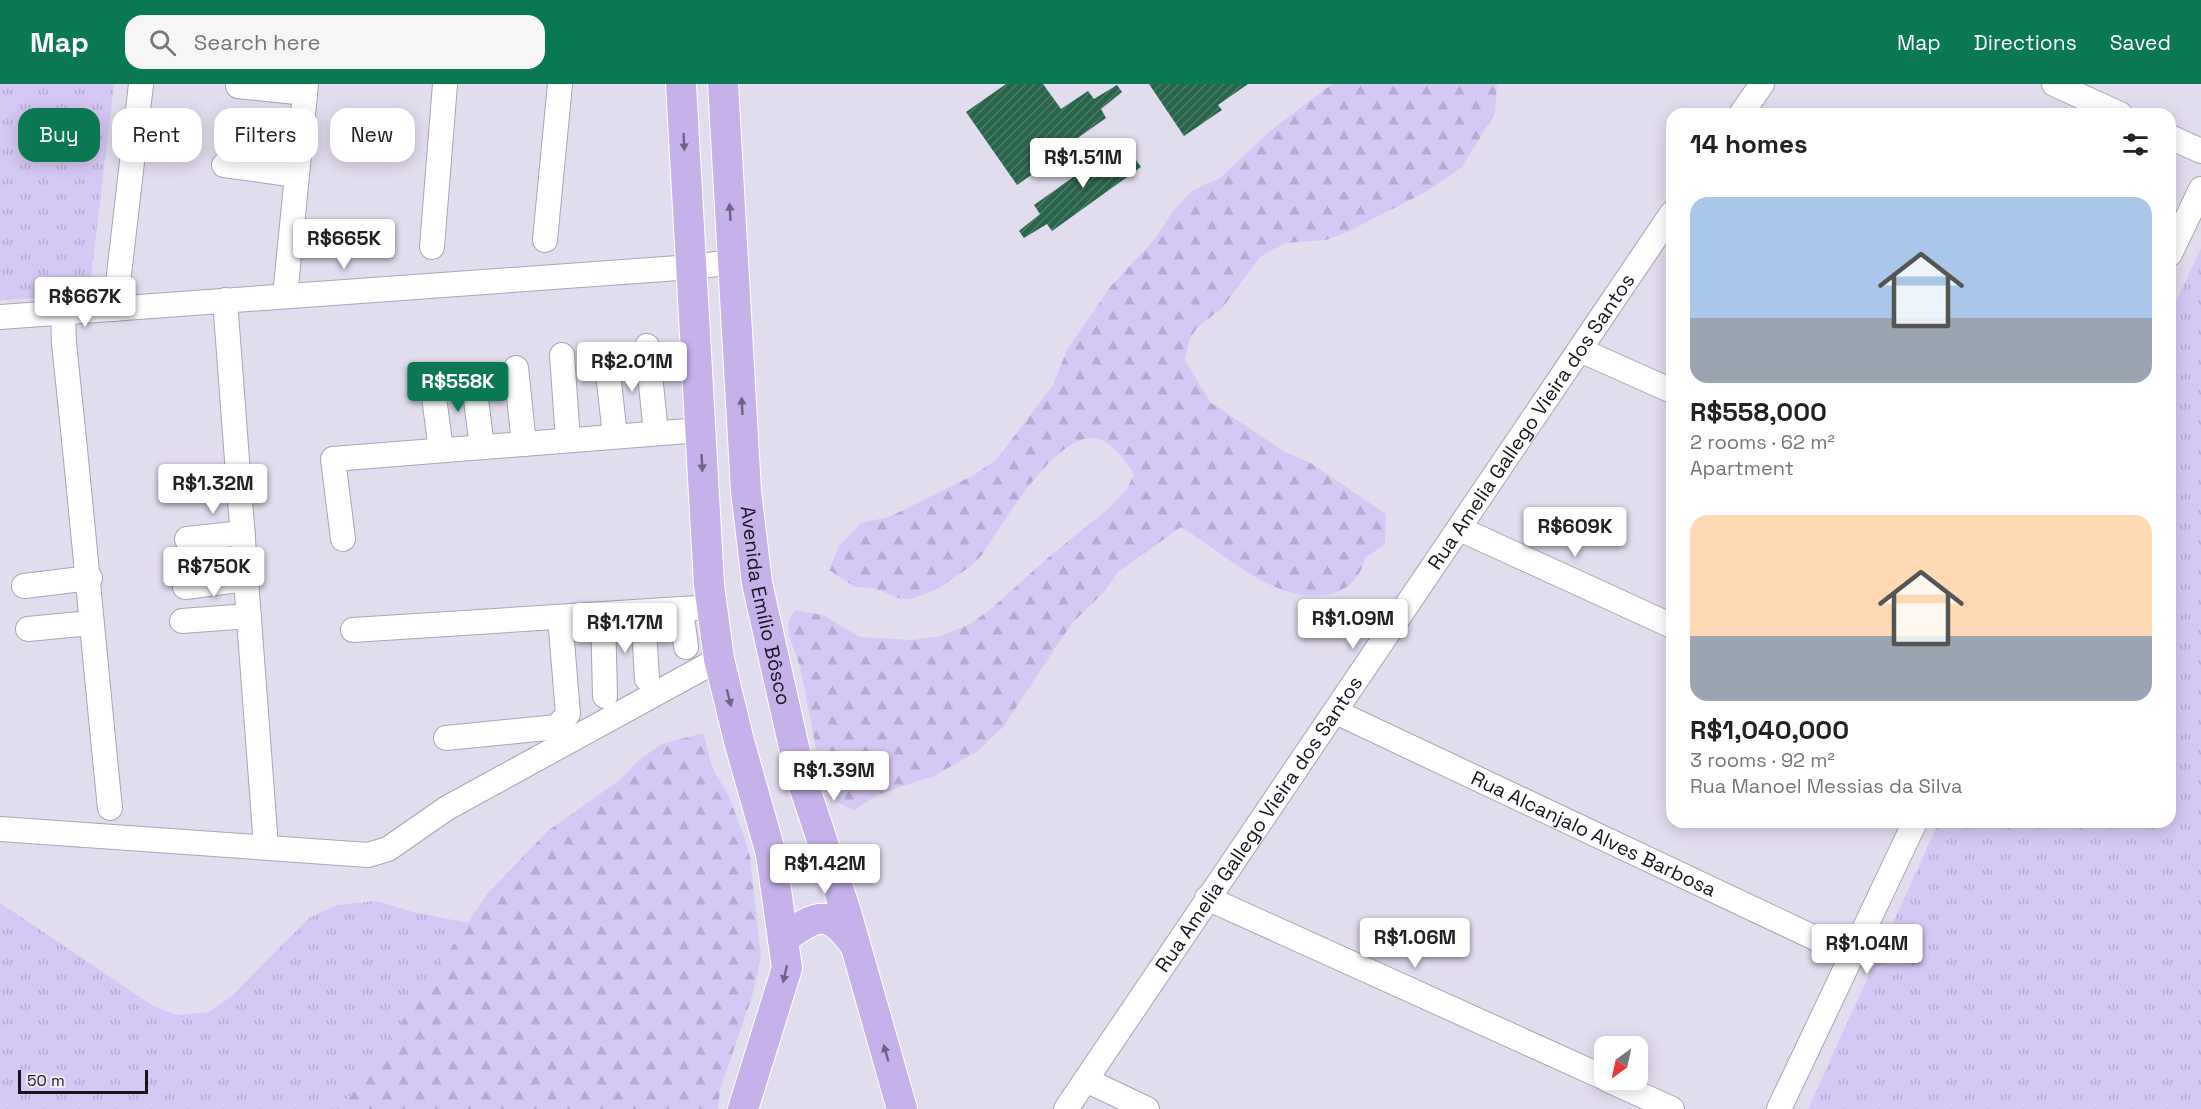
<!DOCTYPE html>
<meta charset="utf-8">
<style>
body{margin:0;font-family:"Space Grotesk",sans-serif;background:#f6f6f6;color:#222;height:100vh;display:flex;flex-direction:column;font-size:22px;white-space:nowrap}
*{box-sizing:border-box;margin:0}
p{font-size:20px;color:#767676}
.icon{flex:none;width:33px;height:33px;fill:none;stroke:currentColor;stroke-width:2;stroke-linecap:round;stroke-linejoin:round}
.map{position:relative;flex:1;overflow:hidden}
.sheet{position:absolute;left:1666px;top:24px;width:510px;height:720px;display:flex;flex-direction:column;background:#fff;border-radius:18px;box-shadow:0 3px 15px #0003}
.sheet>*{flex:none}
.banner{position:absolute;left:18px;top:24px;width:570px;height:54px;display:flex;gap:12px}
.needle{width:39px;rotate:213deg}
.fabs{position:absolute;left:1594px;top:952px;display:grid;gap:12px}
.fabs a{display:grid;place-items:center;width:54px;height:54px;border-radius:12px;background:#fff;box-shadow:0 3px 15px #0003;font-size:30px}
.scale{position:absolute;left:18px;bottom:15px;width:130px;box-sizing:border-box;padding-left:6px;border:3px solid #18161c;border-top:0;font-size:16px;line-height:21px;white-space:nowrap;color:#18161c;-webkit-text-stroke:4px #efe9fd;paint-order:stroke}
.price{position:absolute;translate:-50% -51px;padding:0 14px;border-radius:6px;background:#fff;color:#222;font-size:20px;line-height:39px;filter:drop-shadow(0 2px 3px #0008)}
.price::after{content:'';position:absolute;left:50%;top:36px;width:18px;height:14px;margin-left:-9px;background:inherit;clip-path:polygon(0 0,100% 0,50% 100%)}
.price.current{background:#097853;color:#fff}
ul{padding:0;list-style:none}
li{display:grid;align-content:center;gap:12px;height:318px;padding:0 24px}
li span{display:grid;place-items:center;height:186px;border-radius:18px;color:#555}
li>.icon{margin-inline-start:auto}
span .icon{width:108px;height:108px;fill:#fffc;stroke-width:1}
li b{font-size:26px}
h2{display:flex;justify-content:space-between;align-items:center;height:72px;padding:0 24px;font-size:26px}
.chip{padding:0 21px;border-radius:18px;background:#fff;box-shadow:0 3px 15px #0003;font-size:21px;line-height:54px}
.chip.current{background:#097853;color:#fff}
header{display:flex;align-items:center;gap:36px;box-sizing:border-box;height:84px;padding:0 30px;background:#097853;color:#fff}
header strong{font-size:28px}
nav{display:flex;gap:33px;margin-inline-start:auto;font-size:21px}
.search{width:420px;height:54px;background:#f6f6f6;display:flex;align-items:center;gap:15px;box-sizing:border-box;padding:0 21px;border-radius:18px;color:#767676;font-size:22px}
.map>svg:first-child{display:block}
.grass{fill:url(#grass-tufts)}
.forest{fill:url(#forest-firs)}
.building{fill:url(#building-hatch)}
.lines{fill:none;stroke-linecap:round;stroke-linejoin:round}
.minor-casing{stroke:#a9a3b6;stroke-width:26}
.major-casing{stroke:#fff;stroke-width:32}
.minor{stroke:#fff;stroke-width:24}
.major{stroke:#c6b1eb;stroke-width:30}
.oneway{fill:#6f6484}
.labels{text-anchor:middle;stroke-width:6;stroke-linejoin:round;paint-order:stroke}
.street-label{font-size:20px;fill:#18161c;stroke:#efe9fd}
</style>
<header>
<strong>Map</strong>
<div class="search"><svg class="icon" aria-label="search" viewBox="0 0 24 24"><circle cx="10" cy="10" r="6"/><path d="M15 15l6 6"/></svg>Search here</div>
<nav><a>Map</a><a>Directions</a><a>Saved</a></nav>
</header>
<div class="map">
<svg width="2201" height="1025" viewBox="0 0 2201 1025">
<defs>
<pattern id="grass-tufts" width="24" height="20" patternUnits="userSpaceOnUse" patternTransform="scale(1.5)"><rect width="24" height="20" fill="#d6c8f5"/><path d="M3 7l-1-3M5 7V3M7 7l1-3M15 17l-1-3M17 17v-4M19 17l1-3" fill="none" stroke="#b7abd1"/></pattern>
<pattern id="forest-firs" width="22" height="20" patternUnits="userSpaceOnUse" patternTransform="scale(1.5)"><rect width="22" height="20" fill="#d6c8f5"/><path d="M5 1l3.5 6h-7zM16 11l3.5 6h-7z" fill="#b7abd1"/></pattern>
<pattern id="building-hatch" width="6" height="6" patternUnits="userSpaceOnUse" patternTransform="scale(1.5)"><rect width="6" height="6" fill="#29654b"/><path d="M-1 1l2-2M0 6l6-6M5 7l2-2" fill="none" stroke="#4d7a67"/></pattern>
</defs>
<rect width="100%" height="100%" fill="#e2dcef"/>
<g class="grass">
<path d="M0 0H114L89 211 0 216Z"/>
<path d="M2201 164V1025H1808L1939 738H2170V231Z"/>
<path d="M377 817 413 828 468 839 358 1003 337 1025H0V819L152 921 176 931 209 928 232 912 309 834 337 821Z"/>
</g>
<g class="forest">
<path d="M1332 0H1497L1495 29 1462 83 1424 109 1345 149 1326 156 1286 159 1260 173 1223 223 1197 244 1189 256 1185 276 1210 318 1285 368 1309 378 1386 430 1385 460 1365 474C1360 494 1349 506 1329 510 1274 521 1225 469 1181 443L1118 488 1104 508 1072 539 1003 643 978 667 934 692 879 710 854 726C836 719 828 714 822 696L800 582 790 555 788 539 794 526 823 531 860 553 913 556 941 552 970 540 991 525 1050 472 1107 426 1127 405 1134 390C1124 376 1109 351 1089 354 1049 359 1002 441 981 472L971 482 939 504 912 515 898 514 874 504 855 503 829 486 839 462 861 439 889 433 974 391 997 375 1053 301 1067 266 1111 202 1154 156 1174 126 1192 107 1220 94 1270 47Z"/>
<path d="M703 649 713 686 728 710 744 752 750 773 761 873 753 909 720 1006 718 1025H337L358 1003 487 810 549 746 621 695 639 676 662 660Z"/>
</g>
<g class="building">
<path d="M1006 0H1043L1061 25 1088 7 1094 15 1117 1 1122 8 1101 25 1106 34 1052 72 1054 75 1017 101 966 28Z"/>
<path d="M1149 0H1248L1218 21 1222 26 1184 52Z"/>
<path d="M1123 58 1141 83 1052 147 1047 140 1024 154 1019 147 1040 130 1034 121Z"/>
</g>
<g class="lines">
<defs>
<g id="minor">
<path d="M2054 0 2120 30"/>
<path d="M238 2 305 9"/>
<path d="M1741 30 1762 0"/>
<path d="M233 45 300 53"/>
<path d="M2170 53 2201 67"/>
<path d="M224 81 296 91"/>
<path d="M545 156 560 0"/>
<path d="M432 163 445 0"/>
<path d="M2170 170 2201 105"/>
<path d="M285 212 306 0"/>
<path d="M225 216 266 762"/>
<path d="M115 225 141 0"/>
<path d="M63 229 64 260C81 415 94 569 110 724"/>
<path d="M0 233 692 183 733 178"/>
<path d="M647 262 656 349"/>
<path d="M1580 266 1672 307"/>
<path d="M562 271 568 356"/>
<path d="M606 271 615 352"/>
<path d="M516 284 524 360"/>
<path d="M473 292 482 363"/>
<path d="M432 298 441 366"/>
<path d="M1460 445 1672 542"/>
<path d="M187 455 243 449"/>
<path d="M343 455 333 375 700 346"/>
<path d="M24 502 90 494"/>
<path d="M185 503 246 495"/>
<path d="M681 525 686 563"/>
<path d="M643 528 647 595"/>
<path d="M603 530 605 612"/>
<path d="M182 537 249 532"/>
<path d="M28 545 91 539"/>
<path d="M353 546 713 523"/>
<path id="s1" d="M1336 628 1853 872"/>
<path d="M446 654 557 643 568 630 560 533"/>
<path d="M0 745 368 771 388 765 447 724 719 575"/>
<path d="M1207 814 1605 994"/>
<path d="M1086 996 1147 1025"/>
<path d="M1608 996 1672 1025"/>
<path id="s2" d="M1066 1025 1672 129"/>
<path d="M1779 1025 1915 738"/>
</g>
<g id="major">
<path d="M681 0 709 501 719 575 739 657 771 770 787 884 743 1025"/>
<path id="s3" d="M723 0 746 407 757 499 800 690 846 828 902 1025"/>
<path d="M783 855C817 831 827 823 855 861"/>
</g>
</defs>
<use href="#minor" class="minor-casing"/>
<use href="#major" class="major-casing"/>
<use href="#minor" class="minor"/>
<use href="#major" class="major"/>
</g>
<defs><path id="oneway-solid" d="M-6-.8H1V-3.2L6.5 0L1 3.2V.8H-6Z" transform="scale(1.5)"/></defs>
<g class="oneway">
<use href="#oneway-solid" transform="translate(684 58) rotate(87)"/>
<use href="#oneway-solid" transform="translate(730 128) rotate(-93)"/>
<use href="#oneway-solid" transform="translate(742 322) rotate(-93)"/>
<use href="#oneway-solid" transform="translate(702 379) rotate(87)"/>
<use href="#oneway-solid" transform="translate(729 614) rotate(76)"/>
<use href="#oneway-solid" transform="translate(785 890) rotate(103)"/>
<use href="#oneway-solid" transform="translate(886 969) rotate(-106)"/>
</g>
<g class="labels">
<g class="street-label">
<text dy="7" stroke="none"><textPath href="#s2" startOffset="830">Rua Amelia Gallego Vieira dos Santos</textPath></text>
<text dy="7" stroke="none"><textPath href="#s3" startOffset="524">Avenida Emílio Bôsco</textPath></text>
<text dy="7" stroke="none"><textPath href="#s2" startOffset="344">Rua Amelia Gallego Vieira dos Santos</textPath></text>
<text dy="7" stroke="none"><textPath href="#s1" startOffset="285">Rua Alcanjalo Alves Barbosa</textPath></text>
</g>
</g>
</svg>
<div class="fabs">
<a><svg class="needle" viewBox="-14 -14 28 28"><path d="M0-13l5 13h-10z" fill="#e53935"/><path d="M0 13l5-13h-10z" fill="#767676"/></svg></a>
</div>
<div class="scale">50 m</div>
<b class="price" style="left:1083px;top:105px">R$1.51M</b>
<b class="price" style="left:344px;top:186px">R$665K</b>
<b class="price" style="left:85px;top:244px">R$667K</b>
<b class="price" style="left:632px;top:309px">R$2.01M</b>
<b class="price current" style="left:458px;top:329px">R$558K</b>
<b class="price" style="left:213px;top:431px">R$1.32M</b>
<b class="price" style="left:1575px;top:474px">R$609K</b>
<b class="price" style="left:214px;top:514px">R$750K</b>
<b class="price" style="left:1353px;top:566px">R$1.09M</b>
<b class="price" style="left:625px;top:570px">R$1.17M</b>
<b class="price" style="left:834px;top:718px">R$1.39M</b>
<b class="price" style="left:825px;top:811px">R$1.42M</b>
<b class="price" style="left:1415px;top:885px">R$1.06M</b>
<b class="price" style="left:1867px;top:891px">R$1.04M</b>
<div class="banner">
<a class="chip current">Buy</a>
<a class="chip">Rent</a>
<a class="chip">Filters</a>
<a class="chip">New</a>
</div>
<section class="sheet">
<h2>14 homes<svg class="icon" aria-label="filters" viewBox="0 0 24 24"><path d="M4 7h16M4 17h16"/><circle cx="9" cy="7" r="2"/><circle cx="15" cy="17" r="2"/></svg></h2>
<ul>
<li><span style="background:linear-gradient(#a9c7e8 65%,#9aa5b1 0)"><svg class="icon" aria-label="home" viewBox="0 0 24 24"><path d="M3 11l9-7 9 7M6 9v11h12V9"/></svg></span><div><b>R$558,000</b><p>2 rooms · 62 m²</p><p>Apartment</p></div></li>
<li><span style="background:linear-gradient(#ffd9b3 65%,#9aa5b1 0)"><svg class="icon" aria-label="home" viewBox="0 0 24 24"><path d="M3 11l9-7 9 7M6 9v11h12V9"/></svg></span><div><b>R$1,040,000</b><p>3 rooms · 92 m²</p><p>Rua Manoel Messias da Silva</p></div></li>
</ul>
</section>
</div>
